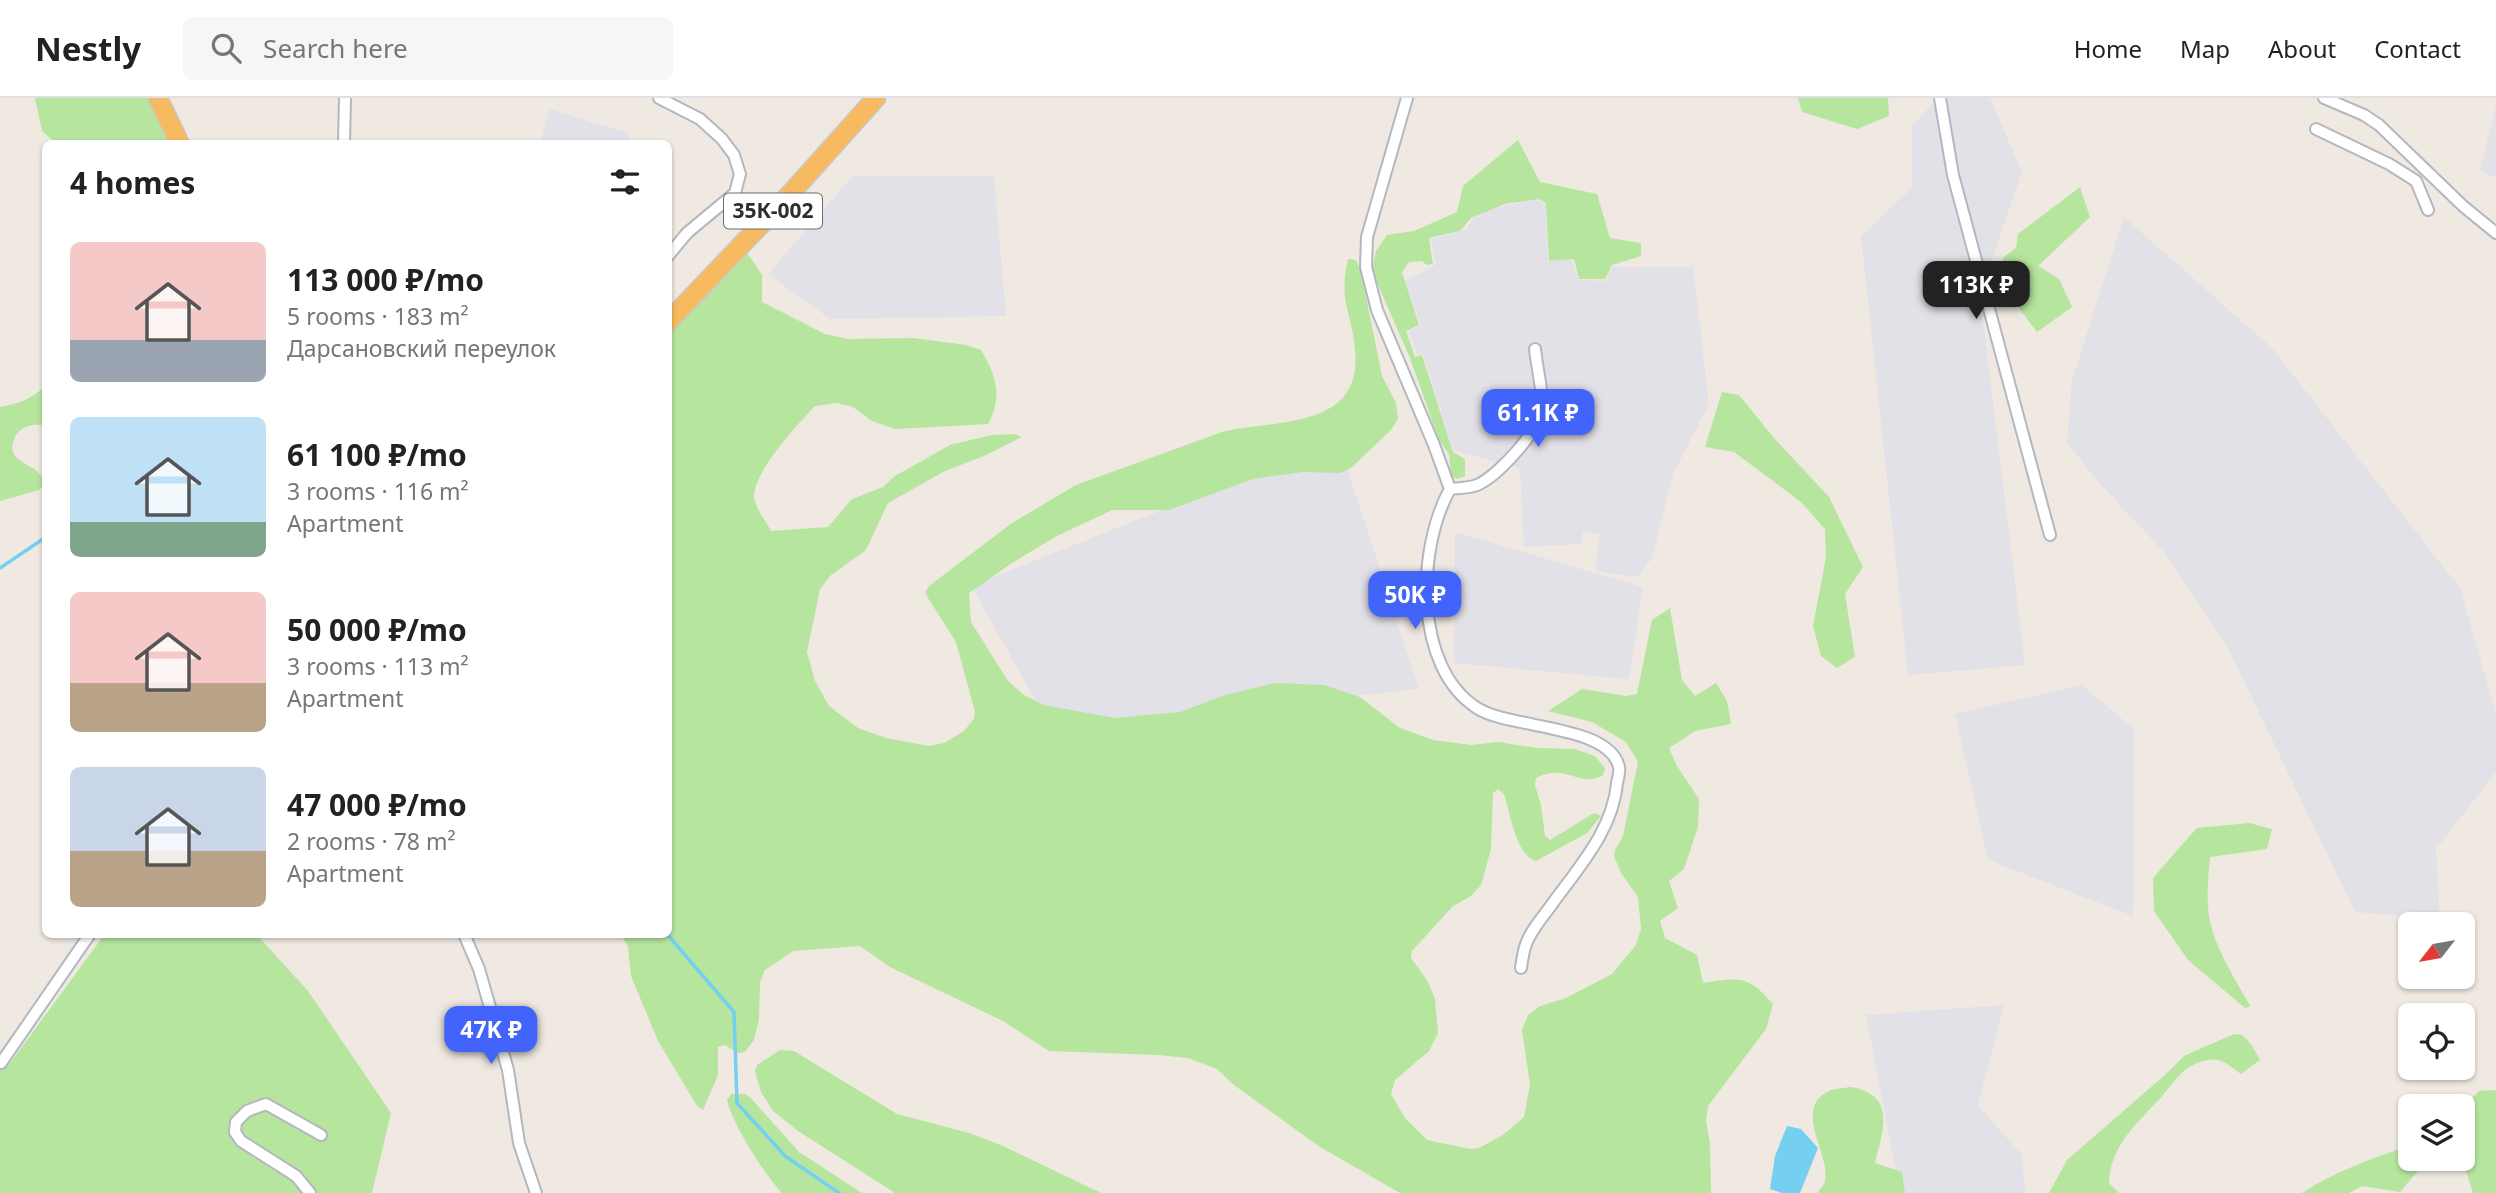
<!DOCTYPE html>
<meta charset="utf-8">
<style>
body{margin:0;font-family:"Noto Sans",sans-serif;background:#f6f6f6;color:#222;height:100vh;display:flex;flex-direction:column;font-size:26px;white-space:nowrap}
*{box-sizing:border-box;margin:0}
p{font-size:23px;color:#767676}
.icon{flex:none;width:38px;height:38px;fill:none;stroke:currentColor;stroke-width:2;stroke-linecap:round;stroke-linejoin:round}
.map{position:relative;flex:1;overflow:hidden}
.sheet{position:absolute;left:42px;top:42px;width:630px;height:798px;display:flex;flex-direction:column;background:#fff;border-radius:10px;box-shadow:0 2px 5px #0004}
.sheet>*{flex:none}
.needle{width:46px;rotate:239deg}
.fabs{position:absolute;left:2398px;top:814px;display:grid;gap:14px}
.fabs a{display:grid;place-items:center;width:77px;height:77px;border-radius:10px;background:#fff;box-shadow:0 2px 5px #0004;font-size:35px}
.price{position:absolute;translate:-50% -60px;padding:0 16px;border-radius:14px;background:#4264fb;color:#fff;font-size:23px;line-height:46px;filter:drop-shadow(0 2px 4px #0008)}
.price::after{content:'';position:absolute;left:50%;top:42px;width:21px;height:16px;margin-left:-10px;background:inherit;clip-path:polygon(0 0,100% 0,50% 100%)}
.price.selected{background:#222;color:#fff}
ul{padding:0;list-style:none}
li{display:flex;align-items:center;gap:21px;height:175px;padding:0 28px}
li span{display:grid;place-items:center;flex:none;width:196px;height:140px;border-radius:10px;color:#555}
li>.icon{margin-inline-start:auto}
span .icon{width:84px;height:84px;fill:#fffc;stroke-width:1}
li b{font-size:30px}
h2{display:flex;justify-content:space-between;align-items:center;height:84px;padding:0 28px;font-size:30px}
header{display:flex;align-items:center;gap:42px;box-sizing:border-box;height:98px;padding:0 35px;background:#fff;border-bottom:2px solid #e0e0e0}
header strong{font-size:33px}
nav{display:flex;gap:38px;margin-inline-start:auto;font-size:24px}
.search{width:490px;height:63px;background:#f6f6f6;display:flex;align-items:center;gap:18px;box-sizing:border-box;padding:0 24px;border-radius:10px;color:#767676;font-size:26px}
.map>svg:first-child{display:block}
.industrial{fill:#e3e1e8}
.green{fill:#b6e59e}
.water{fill:#75cff0}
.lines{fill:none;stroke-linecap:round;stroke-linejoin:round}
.stream{stroke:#75cff0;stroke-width:3.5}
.minor-casing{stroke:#b4b7c1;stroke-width:14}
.trunk-casing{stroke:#c9c9c9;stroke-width:21}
.minor{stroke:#fff;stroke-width:10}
.trunk{stroke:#f8ba60;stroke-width:18}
.labels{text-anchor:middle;stroke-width:6;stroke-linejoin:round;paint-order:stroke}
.shield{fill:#fff;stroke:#6d6d6d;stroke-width:2}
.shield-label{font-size:21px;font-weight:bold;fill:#2e2e2e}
</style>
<header>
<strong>Nestly</strong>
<div class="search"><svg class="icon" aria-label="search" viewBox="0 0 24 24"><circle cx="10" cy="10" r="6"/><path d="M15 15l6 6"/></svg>Search here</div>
<nav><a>Home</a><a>Map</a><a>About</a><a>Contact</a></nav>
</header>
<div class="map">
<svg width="2496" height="1095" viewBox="0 0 2496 1095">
<rect width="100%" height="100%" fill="#efe9e1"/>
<g class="industrial">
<path d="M1938 0H1990L2022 74 1980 197 2025 567 1908 577 1861 138 1912 90V28Z"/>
<path d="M2496 8V80L2480 72Z"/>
<path d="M550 11 627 35 632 45H540Z"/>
<path d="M853 78H994L1006 218 830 221 768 176Z"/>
<path d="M1538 101 1546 107 1548 164 1572 161 1578 182 1605 183 1613 169H1693L1709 306 1673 376 1652 460 1638 479 1595 473 1599 436 1583 434 1581 446 1524 449 1520 370 1453 352 1423 256 1417 257 1409 233 1421 227 1405 183 1435 167 1431 141 1466 132 1473 120 1493 110Z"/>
<path d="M2124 119 2272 250 2460 490 2496 616V674L2436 751 2440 821 2355 814 2226 546 2162 452 2093 378 2067 344 2072 282Z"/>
<path d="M1338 342 1419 591 1052 631 971 488Z"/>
<path d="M1455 434 1643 489 1629 581 1454 565Z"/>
<path d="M2082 587 2134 631 2133 818 1988 762 1955 616Z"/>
<path d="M2004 907 1978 1007 2021 1056 2026 1095H1900L1866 917Z"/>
</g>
<g class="green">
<path d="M35 0H149L169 45H56L42 33Z"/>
<path d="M1798 0H1888L1889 18 1857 31 1802 14Z"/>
<path d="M1518 42 1540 84 1597 96 1610 140 1641 145V158L1612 167 1605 181H1579L1574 161 1549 163 1546 105 1539 101 1505 106 1471 120 1460 133 1429 140 1433 166 1427 167 1422 163 1409 164 1402 174 1419 227 1406 233 1415 259 1422 257 1453 354 1465 361V378L1457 381 1451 378 1449 356 1439 342 1410 260 1372 173 1376 153 1387 137 1414 133 1457 114 1463 88Z"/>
<path d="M2080 89 2090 119 2038 168 2059 181 2072 209 2037 234 1996 180 2004 159 2016 150 2018 136Z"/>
<path d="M748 156 762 177V204L825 236 848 241 913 240 966 247 981 252C996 277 1003 299 988 326L895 331 872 323 853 309 837 305 815 308C798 326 753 374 754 399 755 409 766 424 771 433L828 429 852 401 883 389 895 378 950 347 992 337 1015 336 1022 339 984 358 945 373 888 405 866 452 830 478 820 491 807 554 815 583 829 608 858 630 886 640 929 648 944 645 964 633 974 621 975 614 956 544 928 500 925 494 929 488 1012 425 1076 387 1222 334C1274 321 1363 333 1355 252 1352 214 1338 203 1348 161L1356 162 1361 174 1382 278 1396 305 1398 320 1391 332 1352 369 1340 375 1303 374 1253 381 1169 412H1112L1055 439 1012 465 969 495 971 524 1008 583 1024 597 1044 607 1115 620 1180 614 1222 598 1275 585 1324 587 1360 599 1400 630 1433 642 1471 647 1499 644 1536 650 1575 651 1595 658 1605 670 1603 677C1580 691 1566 664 1536 680L1535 687 1541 707 1545 738 1550 742 1594 715 1601 718 1587 735 1536 763C1516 758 1510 714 1504 696L1498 691 1493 695 1491 751 1481 787 1471 798 1453 808 1412 853 1411 860 1427 882 1435 901 1438 935 1429 953 1395 982 1391 996 1405 1020 1427 1042 1470 1051 1479 1050 1503 1037 1524 1019 1530 986 1522 932 1528 917 1540 908 1566 900 1612 876 1636 847 1641 831 1638 799 1621 775 1614 758 1615 752 1623 738 1638 664 1626 644 1592 624 1548 613 1582 591 1626 598 1637 596 1652 522 1670 510 1682 582 1695 598 1716 585 1727 603 1731 626 1695 633 1669 650 1677 668 1699 701 1698 729 1684 771 1669 783 1678 810 1660 823 1665 840 1697 857 1703 885C1739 880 1747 876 1773 906L1766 931 1708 1008 1706 1023 1710 1046 1711 1095H1400L1320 1049 1234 987 1217 971 1188 960 1158 957 1049 953 1003 923 890 869 860 848 793 853 765 872 760 884 759 921 754 942 745 954 738 955 725 947 718 949V977L703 1012 697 1008 658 943 631 878 628 849 621 837 668 836 669 234 730 167Z"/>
<path d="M45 288V327C34 326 23 327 16 337 0 369 42 362 44 386L39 392 0 403V309C18 306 32 301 45 288Z"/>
<path d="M1722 294 1739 297 1774 340 1829 399 1863 469 1845 496 1855 559 1837 570 1821 558 1813 528 1826 459 1825 431 1801 404 1734 354 1705 349Z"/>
<path d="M2249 725 2272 731 2267 751 2210 759C2208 779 2206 804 2210 824 2217 854 2236 882 2250 908L2245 910 2188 862 2154 813 2153 780 2197 730Z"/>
<path d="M104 837H257L308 893 391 1015 372 1095H0V967L8 968Z"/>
<path d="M2234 936 2242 937 2251 946 2260 962 2241 976C2230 968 2222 959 2207 962 2182 968 2177 981 2162 998 2138 1025 2110 1047 2109 1085L2119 1095H2049L2067 1062 2165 977 2184 958Z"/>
<path d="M780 952 794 953 897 1016 969 1035 1003 1048 1101 1095H895L798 1033 773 1013 761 994 755 973 757 967Z"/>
<path d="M1851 989C1896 997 1884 1031 1875 1065L1902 1074 1905 1095H1817C1819 1092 1822 1090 1824 1086 1835 1062 1790 1011 1829 993 1835 990 1844 990 1851 989Z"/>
<path d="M2496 992V1095H2473L2465 1070 2471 1046 2472 1000 2479 993Z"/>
<path d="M731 996H745L751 1000 799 1054 862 1095H782C764 1076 733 1027 727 1002Z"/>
<path d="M2410 1045V1060L2428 1061 2400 1094 2362 1088 2349 1095H2302C2334 1074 2370 1061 2406 1049Z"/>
</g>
<path class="water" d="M1787 1028 1801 1031 1818 1050 1800 1095H1782L1770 1091 1775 1058Z"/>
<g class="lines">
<g class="stream">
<path d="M0 470 46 439"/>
<path d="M667 836 734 914 737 1005 785 1058 839 1095"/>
</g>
<defs>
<g id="minor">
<path d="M659 0 700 21 722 41 734 57 740 76 735 95 687 135 668 158"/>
<path d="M1407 0 1367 139 1366 169 1377 212 1434 347 1450 391C1417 450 1413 569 1477 610 1509 631 1609 626 1619 669 1620 673 1618 681 1617 685 1613 733 1577 771 1550 809 1541 821 1529 835 1525 849 1523 856 1522 863 1521 870"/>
<path d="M1940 0 1953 77 2050 437"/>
<path d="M2324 0 2364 17 2379 27 2463 108 2496 135"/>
<path d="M2316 31 2389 66 2416 83 2428 112"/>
<path d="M344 46 345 0"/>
<path d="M1450 391C1459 390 1469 390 1477 387 1497 379 1540 332 1542 310 1544 299 1536 264 1535 251"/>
<path d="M464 836 479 871 508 972 519 1045 536 1095"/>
<path d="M1 965 90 836"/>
<path d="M310 1095 296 1078 241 1043 235 1034 236 1024 247 1013 266 1006 321 1037"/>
</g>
<g id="trunk">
<path d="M158 0 180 46"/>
<path d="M668 224 791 95 876 0"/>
</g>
</defs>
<use href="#minor" class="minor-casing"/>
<use href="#trunk" class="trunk-casing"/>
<use href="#minor" class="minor"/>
<use href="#trunk" class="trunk"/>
</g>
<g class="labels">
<rect class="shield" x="724" y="95.5" width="98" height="35" rx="5"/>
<g class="shield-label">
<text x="773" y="120">35К-002</text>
</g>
</g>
</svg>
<div class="fabs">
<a><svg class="needle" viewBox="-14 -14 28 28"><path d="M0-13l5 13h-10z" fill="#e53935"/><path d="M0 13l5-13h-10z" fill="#767676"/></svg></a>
<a><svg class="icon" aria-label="locate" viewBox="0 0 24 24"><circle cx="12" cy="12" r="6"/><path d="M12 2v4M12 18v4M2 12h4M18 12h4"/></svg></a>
<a><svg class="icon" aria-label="layers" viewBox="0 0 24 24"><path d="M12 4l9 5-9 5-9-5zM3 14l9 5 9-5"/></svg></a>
</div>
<b class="price selected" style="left:1976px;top:223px">113K ₽</b>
<b class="price" style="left:1538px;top:351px">61.1K ₽</b>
<b class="price" style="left:1415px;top:533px">50K ₽</b>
<b class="price" style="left:491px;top:968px">47K ₽</b>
<section class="sheet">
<h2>4 homes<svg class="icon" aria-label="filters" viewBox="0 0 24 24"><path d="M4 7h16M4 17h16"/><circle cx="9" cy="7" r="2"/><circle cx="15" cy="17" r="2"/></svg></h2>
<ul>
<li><span style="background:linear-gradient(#f6c9c9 70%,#9aa5b1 0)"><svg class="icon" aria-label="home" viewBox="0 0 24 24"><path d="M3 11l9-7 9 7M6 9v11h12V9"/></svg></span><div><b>113 000 ₽/mo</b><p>5 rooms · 183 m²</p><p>Дарсановский переулок</p></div></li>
<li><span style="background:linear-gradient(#bfe0f5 75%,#7fa58c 0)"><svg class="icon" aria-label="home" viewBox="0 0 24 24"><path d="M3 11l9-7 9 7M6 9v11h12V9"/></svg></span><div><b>61 100 ₽/mo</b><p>3 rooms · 116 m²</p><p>Apartment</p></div></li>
<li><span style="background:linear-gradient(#f6c9c9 65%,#b9a48a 0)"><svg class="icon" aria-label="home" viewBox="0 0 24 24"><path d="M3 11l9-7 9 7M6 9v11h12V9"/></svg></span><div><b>50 000 ₽/mo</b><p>3 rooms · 113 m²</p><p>Apartment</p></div></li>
<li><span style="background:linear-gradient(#c9d6e8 60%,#b9a48a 0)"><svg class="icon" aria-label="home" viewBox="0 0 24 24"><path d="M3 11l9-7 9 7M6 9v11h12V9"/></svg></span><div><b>47 000 ₽/mo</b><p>2 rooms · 78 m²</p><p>Apartment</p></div></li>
</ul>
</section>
</div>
